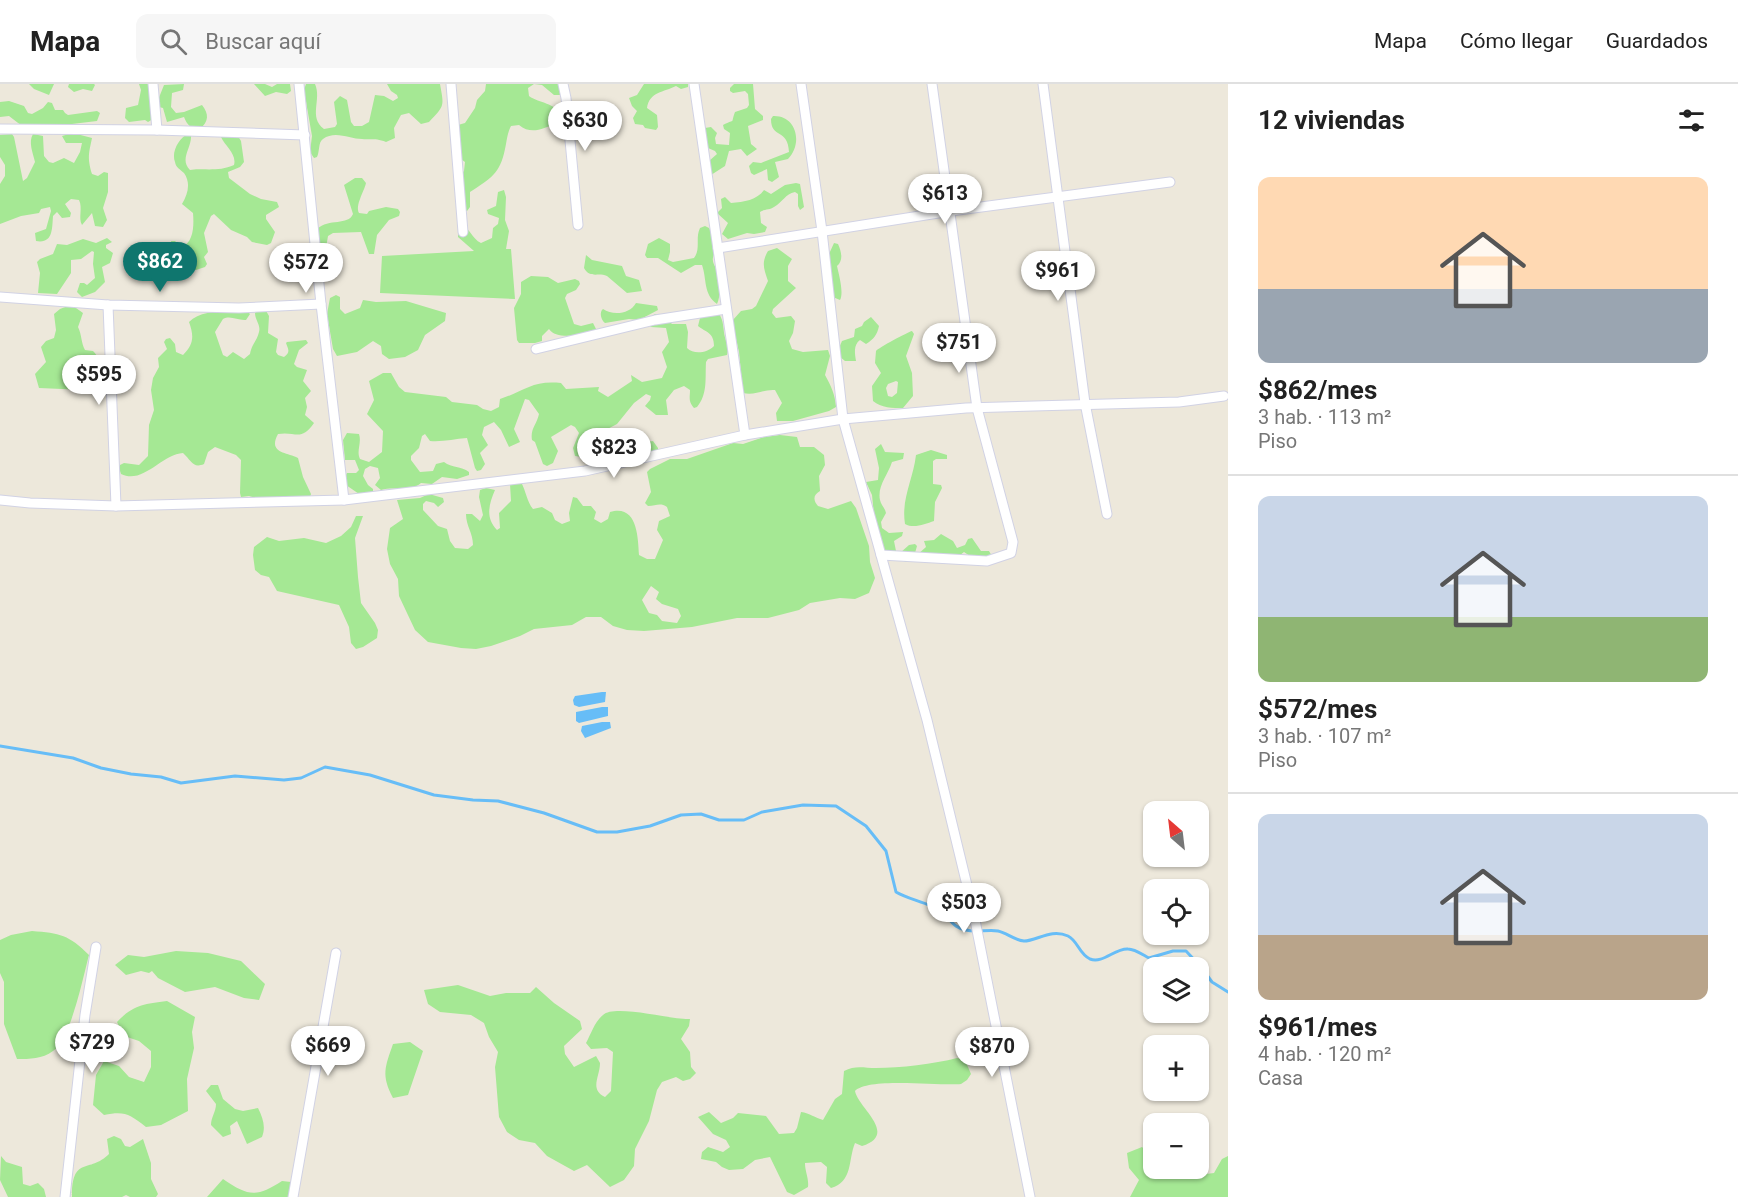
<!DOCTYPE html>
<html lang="es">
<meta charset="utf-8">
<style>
body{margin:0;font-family:Roboto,sans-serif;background:#f6f6f6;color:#222;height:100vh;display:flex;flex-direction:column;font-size:22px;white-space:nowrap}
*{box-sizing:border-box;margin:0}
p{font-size:20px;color:#767676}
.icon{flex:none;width:33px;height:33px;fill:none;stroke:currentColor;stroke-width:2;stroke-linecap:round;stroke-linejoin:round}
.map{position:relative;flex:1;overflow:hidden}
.panel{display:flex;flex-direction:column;background:#fff;width:510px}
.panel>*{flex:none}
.needle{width:39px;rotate:332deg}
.controls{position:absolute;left:1143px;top:717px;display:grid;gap:12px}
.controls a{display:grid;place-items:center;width:66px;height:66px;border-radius:12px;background:#fff;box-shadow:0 2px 4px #0004;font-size:30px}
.price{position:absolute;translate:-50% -51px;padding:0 14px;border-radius:21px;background:#fff;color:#222;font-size:20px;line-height:39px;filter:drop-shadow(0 2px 3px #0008)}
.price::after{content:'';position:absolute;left:50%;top:36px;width:18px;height:14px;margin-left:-9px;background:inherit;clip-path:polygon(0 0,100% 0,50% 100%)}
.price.on{background:#0f766e;color:#fff}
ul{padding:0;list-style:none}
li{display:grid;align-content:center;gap:12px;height:318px;padding:0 30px}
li+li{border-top:2px solid #e0e0e0}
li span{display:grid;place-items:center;height:186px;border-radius:12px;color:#555}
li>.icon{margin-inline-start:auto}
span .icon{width:108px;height:108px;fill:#fffc;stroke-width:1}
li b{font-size:26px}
h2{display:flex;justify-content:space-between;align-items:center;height:72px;padding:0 30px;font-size:26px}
header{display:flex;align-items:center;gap:36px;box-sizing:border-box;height:84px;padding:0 30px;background:#fff;border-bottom:2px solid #e0e0e0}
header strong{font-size:28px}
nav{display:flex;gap:33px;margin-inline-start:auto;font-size:21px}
.search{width:420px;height:54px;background:#f6f6f6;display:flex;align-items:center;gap:15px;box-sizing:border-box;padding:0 21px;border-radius:12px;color:#767676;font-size:22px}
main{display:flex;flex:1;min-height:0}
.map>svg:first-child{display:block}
.green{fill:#a5e894;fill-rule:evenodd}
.water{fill:#67bdf7}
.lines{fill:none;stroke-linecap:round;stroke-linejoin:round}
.stream{stroke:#67bdf7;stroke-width:3}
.minor-casing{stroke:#d1d2e4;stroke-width:11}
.minor{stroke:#fff;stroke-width:9}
</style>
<header>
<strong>Mapa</strong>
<div class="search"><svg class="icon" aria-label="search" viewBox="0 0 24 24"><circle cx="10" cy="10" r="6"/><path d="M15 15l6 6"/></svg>Buscar aquí</div>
<nav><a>Mapa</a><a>Cómo llegar</a><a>Guardados</a></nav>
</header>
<main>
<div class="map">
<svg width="1228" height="1113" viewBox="0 0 1228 1113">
<rect width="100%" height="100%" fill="#ede8db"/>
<g class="green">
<path d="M29 0H54L49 11 34 5Z"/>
<path d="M69 0H94L95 1 92 7 83 5 74 8 68 3Z"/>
<path d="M139 0H151L153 35 148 38 145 36 129 38 125 34 126 24 138 21 141 6Z"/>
<path d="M184 0 183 6 172 9 171 23 176 29 184 28 202 21C209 30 209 37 200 45 191 45 187 41 184 33L167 38 163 24 159 23 158 16 164 1Z"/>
<path d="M254 0H265L272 3 277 0H290L291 7 287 10 276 8 265 12Z"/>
<path d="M306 0H315C322 16 308 33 324 45L335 43 337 40 334 18 340 12 347 16 351 38 354 42H362L369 38 375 11 384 12 393 17 398 14 397 11 391 7 387 0H440C444 23 445 21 429 38L421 40 409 29 401 31 394 44 395 54 386 58C376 54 371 56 362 55 350 55 335 46 323 55 318 58 320 67 317 73L314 74 310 68 312 52 304 6Z"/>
<path d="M486 0H534L528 4 529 12C540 20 555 18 560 31L556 39C543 45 531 51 519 41L511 42C507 50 507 56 505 65 500 90 490 95 470 108V123L467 127 463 126 456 116V95L464 87 465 78 461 75 458 41 465 39 475 24 477 16 485 7Z"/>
<path d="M534 0H566L562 11H554L542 1Z"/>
<path d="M644 0H688V3L681 5 676 2C664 8 649 8 647 24L657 31 658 43 656 46 645 44 643 41 635 40 633 34 637 27 632 22 629 14 637 11Z"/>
<path d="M734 0H753L755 25 763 32V36L748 42 751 60 757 65 747 72 741 65 729 67 725 82 711 91 709 77 717 70 715 67 708 64 705 44 711 43 717 49 715 54 716 60 729 61 730 49 724 45 723 41C737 34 730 41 735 28L747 24 749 21 748 10 745 7 733 9 730 7V4Z"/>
<path d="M9 17 24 22 28 29 32 30 43 24 48 18 52 19 55 26H63L65 29 68 31 97 27 100 29 97 37 55 42 33 40 22 42 9 32 0 33V18Z"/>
<path d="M773 32C797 31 803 60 788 75L775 78 779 93 772 98 768 96 767 85 754 91 751 89 749 82 753 78 761 79 789 68C788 44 771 55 771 35Z"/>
<path d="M73 49 92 54C89 69 87 73 92 90L98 92 104 88 108 89V108L103 124 107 136 103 143 95 142 92 129 82 141C78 134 83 124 79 116L71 115 65 120 71 129 70 133 62 134 57 128 53 132C52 145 53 160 36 157L35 149 46 145 51 127 50 123 41 125 39 129 21 132 0 140V100L5 92V81L0 73V51L12 50 14 53 23 97 27 94 35 78C33 69 28 58 33 50L43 52 44 72 49 78 53 79 64 74 74 79 80 68 82 59H66L62 52Z"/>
<path d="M188 50 191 51C192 64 179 75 190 86 205 84 219 88 234 81 237 70 225 62 221 53L222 51 238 52 241 57 244 78 240 83 228 88 229 94 250 110 261 115 277 118 279 123 266 131V135L275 148 271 159 267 161 252 158 247 153 231 146 214 130 211 132 204 149 208 168 204 173 207 180 205 183 196 186 167 188 161 184 149 185 145 178 149 173C158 172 162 179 170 179L174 175 171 157H175L181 163C194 159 194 141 193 129L182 120C188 110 191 99 184 89 180 85 176 84 175 78 171 68 179 54 188 50Z"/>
<path d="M355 94H362L366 99C364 108 355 121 359 129L367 130 369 127 386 123 398 125 400 128 399 132 389 136 377 151 374 170H369L361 148 333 149 328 152 326 164 322 165 319 161 317 145C329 134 348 142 353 130L344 101Z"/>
<path d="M796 99 800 100 804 123 800 126 798 122V110L795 108C785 110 783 118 774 123 770 126 764 125 760 128L761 139 767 143 765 148 754 150 747 149 728 155 722 150 728 139 717 129 722 124 721 115 725 113 731 119C744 118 757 116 764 106L771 110 785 101Z"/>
<path d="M504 106 506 113 505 136 509 147 506 165H511L515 215 380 209 382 172 474 167 458 153V145L461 142C470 143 472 155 481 159L492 154 493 144 498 140 499 134 488 130 487 126 496 122 498 108Z"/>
<path d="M705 142 709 144C713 150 713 160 714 167 715 171 712 173 713 177 713 179 716 184 716 186 720 195 721 212 717 220 703 210 707 195 702 181H695L681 189 658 174H647L645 171 648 160 659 154 670 160V168L668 176 673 178 694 174C701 165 695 154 700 144Z"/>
<path d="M107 154 112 158 106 161V164L113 169 110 179 102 183 105 198 95 208 82 213 77 208 80 199H84L87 201 95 194 93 180 94 168 92 167 81 175 71 176V189L57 210 38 209 40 189 37 178 40 175 53 170 57 160 67 161 83 155 96 159Z"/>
<path d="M834 159 838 160C841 167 844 176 837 182 839 191 844 209 840 216L833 213 829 170Z"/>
<path d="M777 164 792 175 788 182V197L796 204 773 225 772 229 776 234 791 232 795 237 793 249 789 257 792 265 803 268 828 266 830 272 825 291C831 302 835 310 836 323L829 327 793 337H777L776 329 782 319 775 306C764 305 755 312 743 309L739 268 732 237 741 227 752 225 756 222 768 197C764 185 761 179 768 167Z"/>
<path d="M586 171 592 176 622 182 626 192 639 196 642 207 627 209 607 192C598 188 590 195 584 184Z"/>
<path d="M531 192 548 193 558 199 575 195 579 197 580 200 576 206 567 210 565 214 574 240 581 242 593 239 597 247C584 250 557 257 549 245L542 252V257L535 259H519L517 256 514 224 521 210V198Z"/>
<path d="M336 211 340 213V225L345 230 360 224 363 216 376 218 406 217 446 229 445 237 425 251 418 266 405 273 389 275 382 270 381 262 373 257 357 268 337 272 333 265 327 230 330 214Z"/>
<path d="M636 219 657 222 658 226 639 236 629 235 605 239C601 236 599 228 603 225 613 232 630 230 636 219Z"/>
<path d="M68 222 76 224 83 229 78 243C82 251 81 259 85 266L93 267C104 278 101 290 96 303L85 306 39 304 35 290 46 278 41 263 46 257 54 254 56 246 54 230 60 225Z"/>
<path d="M265 225 269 232 268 249 278 255 276 268 278 271 284 273C291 268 288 265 286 259L287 258 306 256 308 259 299 266 294 280 297 283 307 286 303 297 311 307 305 314 307 323 305 331 314 339C301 358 296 347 278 350 268 369 285 368 298 374L303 393 311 410 310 413 258 419 256 414 249 412 241 413 240 409 241 376 236 371 215 363 208 368 204 380C193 385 191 376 183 369 162 370 143 401 121 390L119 384 120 381 124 379 139 381 148 372 149 341 154 326 151 306 153 294 159 283 158 274 167 265 164 258 166 255 170 254 175 260 176 268 183 271C194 260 194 252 189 238 202 224 229 228 247 227L250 230 246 236C238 237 231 231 223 235L215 248 223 271 227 273 233 268 244 275 250 270C252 259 257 257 259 248 261 241 255 236 255 229L258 226Z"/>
<path d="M655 230 663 232 672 240H686L688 248 687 264C694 271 707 269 714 262 714 248 705 248 698 242L700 234 707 231 719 230C726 240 721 249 729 263L727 271 708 275 706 278C705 294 708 310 697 323L694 324C688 317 690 314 690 306L684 302 674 306 666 316 668 331H656L645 322 650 316 651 312 646 310 634 319 617 340 596 351C594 360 595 363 602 368L621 361H629L653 357 658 364V367L639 373 595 379 590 374 575 372 573 364 579 349 575 343 571 341 551 353 558 367 553 379 547 382 543 380 535 358 532 356C530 345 537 340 539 330L529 316 525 315 514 345 520 358 509 363 501 346 494 338 484 343 482 351 488 361 480 369 485 380 481 386 477 387 475 384 467 354C454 355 443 358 430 357L425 350 422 352 419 364 411 372V376L420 388 433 387 436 380 444 378C452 384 461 382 469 388V391L457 395 442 393 432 400 421 399C409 409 395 402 381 406L375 401 380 394 378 384 370 382 365 385 363 392 368 401 373 405V409L362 412 346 401 345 393 347 389H356L359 386 355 376H345L343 356 347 349 359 350C362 359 356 367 360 375L369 378 382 368 383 347 367 330 374 316 369 297 383 289H391L399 303 405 308 446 313 452 318 477 321 483 325 491 327 499 323 500 315C525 307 532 296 561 299L566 305 599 303 598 307 608 313 632 297 631 291 642 298 662 294 667 283 662 268 669 258 666 244 651 243 648 240 652 232Z"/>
<path d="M871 233 879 242C877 251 874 255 866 260L860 256C853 261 855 270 856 277H845L839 272V264L842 257 854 253 855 245 862 242 864 238Z"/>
<path d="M912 247 914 250 906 272 912 289 913 312 903 324C893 324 881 324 873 317L872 302 881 289 875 279 876 267C878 264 908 248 912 247ZM896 297 898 298 897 309 892 313 888 312 886 304 888 300Z"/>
<path d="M780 351 797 353 800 363H814L824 371 825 381 819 392 820 407C813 411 813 416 818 422L828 425 851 417 856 424 869 462 870 478 875 494 869 509 855 515 840 514 810 519 799 526 768 534H737L692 543 644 547 627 546 613 542 601 533H586L572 541 534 545 520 552 491 562 476 565 461 564 428 558 415 546 399 512 398 495 390 480 387 465 390 444 403 435 397 416 420 414 429 410 443 414 444 418 438 423 434 419 426 417 423 420V426L438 442 447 445 450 457 455 464 468 465 473 461C473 449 466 442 466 430H472L480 437 483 431 479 413 480 406 486 404 495 406C489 420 485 434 497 446L500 444 499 429 511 417 510 400 521 398C526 407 527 418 533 425L542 423 552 429 555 436 562 440 570 437 569 429 573 413 577 414 583 422H591L596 428 594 435 601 439 608 435 610 428C637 420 638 452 639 471L647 475H655L663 456 657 446 659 437 670 432 667 423C660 418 656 422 648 422L645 419 651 408 647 388 650 385 670 375H687L733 359 743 360 764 353ZM651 502 659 508 656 515 662 520 678 525 681 532 677 539 662 537 657 531 649 529 642 516Z"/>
<path d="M881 360 885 368 904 369 903 375 892 378C888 391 877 402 880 416 881 421 885 424 886 429L881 438 882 444 889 449 903 448 902 452 894 457 896 467 900 469 909 461 915 460 917 462 915 469 917 471 926 463 924 457 934 456 941 450 953 457 957 464 965 461 968 455 972 454 981 467H989L993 474 970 472 964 468 955 475 939 479 928 475 906 478 902 476H887L874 431 872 411 866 398 878 396 879 384 875 365Z"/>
<path d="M931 366 947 371V375H936L933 377V400L941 401 942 404 935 418 934 437C925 440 914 445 905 440 901 415 913 396 916 371Z"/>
<path d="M356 432H363L355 454 358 493 361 519 375 539 378 546 377 554 363 563 356 565 351 559 349 543 339 521 277 507 269 493 261 491 255 486 253 471 254 463 267 453 279 457 304 454 326 459 341 452 351 443Z"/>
<path d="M32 847C60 849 69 851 89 871 83 893 71 955 53 967 42 975 30 975 17 975L4 940V898L0 889V856L11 851Z"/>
<path d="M176 867 208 869 241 877 265 900 259 916 244 914 215 903 185 908 158 894 152 887 149 889 141 887 126 891 115 881 128 871 144 873Z"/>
<path d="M458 901 490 912 506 909H530L536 903 554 919 580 937 582 945 564 962 565 970 574 983 596 972 600 979C600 993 589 1005 605 1013L611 1007 613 968 607 964 591 965 586 959C591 950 595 937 603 931 615 920 672 936 690 935L689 942 681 955 690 968 691 983 696 989 690 995 683 997 676 993 662 998 657 1006 649 1037 635 1065 634 1082 624 1096 610 1103 587 1081 574 1087 547 1072 535 1059 519 1056 507 1048 499 1033 495 983 498 968 489 953 484 939 471 931 440 928 428 920 424 906Z"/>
<path d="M167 917 195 933 192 948 194 964 187 995 188 1027 161 1041 146 1043C129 1030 125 1027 104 1031L93 1021 96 991 104 977 119 982 129 993 144 998 151 983V967L139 957 124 952 117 938C133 921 144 920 167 917Z"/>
<path d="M410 958 423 967 408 1011 393 1014C381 991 385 983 393 960Z"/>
<path d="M957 974 965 976 971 990 967 996 961 1000C939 1002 868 993 855 1007 858 1024 899 1050 862 1062L855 1059C848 1076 853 1098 831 1104L826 1099 827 1083 821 1078 805 1079C805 1088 809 1094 808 1103L794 1111 787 1108 770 1073 755 1076 743 1085 729 1086 722 1083 716 1078 701 1075 702 1068 708 1063 723 1068 730 1063 726 1056 713 1050 698 1033 709 1028 721 1039 733 1034 738 1029 766 1032 779 1050 794 1049 797 1044 801 1028C810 1029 815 1034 823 1036L835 1015 842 1010 844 987C855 981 864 984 876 984 900 984 934 980 957 974Z"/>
<path d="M211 1001H218L223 1015 235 1025 243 1027 258 1024C263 1034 266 1043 262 1053L247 1060 237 1037 230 1042 231 1050 223 1053 211 1041C211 1033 216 1028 216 1020L206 1007Z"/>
<path d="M114 1052 121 1055 125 1062 130 1063 143 1055 151 1079V1095L158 1110 156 1113H130L126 1111 122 1113H72C72 1071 89 1090 109 1070L107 1055Z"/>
<path d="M1142 1063 1153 1073 1154 1084 1188 1085 1198 1091 1214 1089 1222 1075 1228 1072V1113H1130L1139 1096 1129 1084 1127 1069Z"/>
<path d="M1 1072 6 1078 22 1083 23 1100 30 1102 38 1099 44 1105 46 1113H8L0 1096Z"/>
<path d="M223 1095C249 1113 257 1113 282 1097L291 1098 295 1106V1113H207Z"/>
</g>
<g class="water">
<path d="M602 608H606L605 618 579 623 574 621 573 616 575 612Z"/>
<path d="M602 623H608V632L579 639 576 637V628Z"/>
<path d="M602 638H610L611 644 585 654 581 647 582 642Z"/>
</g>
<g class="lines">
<path class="stream" d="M0 662 73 674 101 684 131 690 161 693 181 699 235 692 284 696 301 694 325 683 370 691 434 711 473 716 498 717 544 729 597 748H617L650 742 681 731 701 730 719 736H744L762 728 803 721 836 722 866 742 886 767 896 808C911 817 931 818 945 831 952 838 955 844 966 846 976 849 988 845 998 847 1007 849 1014 856 1024 857 1037 857 1051 844 1068 852 1078 857 1079 870 1090 875 1103 880 1115 864 1128 865 1135 865 1143 871 1149 874L1173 867H1186L1201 883 1212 898 1228 908"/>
<defs>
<g id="minor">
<path d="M153 0 157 46"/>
<path d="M299 0 321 220 344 416"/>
<path d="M451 0 463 148"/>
<path d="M563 0 566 14 578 141"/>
<path d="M694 0 745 351"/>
<path d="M801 0 822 147 843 335 927 636 973 826 1030 1113"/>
<path d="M1043 0 1085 319 1107 430"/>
<path d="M0 45 157 46 305 51"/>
<path d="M718 164 951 127 1170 98"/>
<path d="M0 213 108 221 239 224 321 220"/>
<path d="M108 221 116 422"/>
<path d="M536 265 655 236 726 225"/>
<path d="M0 416 30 419 116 422 344 416 585 387 745 351 843 335 966 324 1179 318 1224 312"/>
<path d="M881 471 987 477 1011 469 1013 458 977 324 932 0"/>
<path d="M65 1113 85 931 96 863"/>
<path d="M293 1113 336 869"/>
</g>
</defs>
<use href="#minor" class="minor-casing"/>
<use href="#minor" class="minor"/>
</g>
</svg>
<div class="controls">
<a><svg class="needle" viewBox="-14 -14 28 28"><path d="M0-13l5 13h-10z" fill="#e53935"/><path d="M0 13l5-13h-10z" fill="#767676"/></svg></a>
<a><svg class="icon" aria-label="locate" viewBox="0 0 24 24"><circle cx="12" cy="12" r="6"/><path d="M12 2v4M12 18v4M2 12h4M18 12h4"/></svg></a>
<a><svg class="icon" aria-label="layers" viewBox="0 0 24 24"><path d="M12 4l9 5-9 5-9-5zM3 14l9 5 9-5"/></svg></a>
<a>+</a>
<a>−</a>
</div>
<b class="price" style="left:585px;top:68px">$630</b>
<b class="price" style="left:945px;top:141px">$613</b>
<b class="price on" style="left:160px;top:209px">$862</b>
<b class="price" style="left:306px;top:210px">$572</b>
<b class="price" style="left:1058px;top:218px">$961</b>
<b class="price" style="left:959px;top:290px">$751</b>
<b class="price" style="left:99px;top:322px">$595</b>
<b class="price" style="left:614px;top:395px">$823</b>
<b class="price" style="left:964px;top:850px">$503</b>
<b class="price" style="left:92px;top:990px">$729</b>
<b class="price" style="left:328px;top:993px">$669</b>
<b class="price" style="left:992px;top:994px">$870</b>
</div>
<section class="panel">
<h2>12 viviendas<svg class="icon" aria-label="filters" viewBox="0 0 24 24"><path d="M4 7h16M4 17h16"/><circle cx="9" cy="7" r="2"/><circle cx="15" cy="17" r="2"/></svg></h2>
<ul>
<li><span style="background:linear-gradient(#ffd9b3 60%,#9aa5b1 0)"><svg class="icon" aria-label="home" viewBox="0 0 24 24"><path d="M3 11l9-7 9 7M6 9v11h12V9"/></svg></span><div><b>$862/mes</b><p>3 hab. · 113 m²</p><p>Piso</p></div></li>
<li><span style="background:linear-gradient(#c9d6e8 65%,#8fb573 0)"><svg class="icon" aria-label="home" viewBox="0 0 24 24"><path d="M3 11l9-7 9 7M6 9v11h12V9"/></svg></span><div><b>$572/mes</b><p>3 hab. · 107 m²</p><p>Piso</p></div></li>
<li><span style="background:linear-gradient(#c9d6e8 65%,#b9a48a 0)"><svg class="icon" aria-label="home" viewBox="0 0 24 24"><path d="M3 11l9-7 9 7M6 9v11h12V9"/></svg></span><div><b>$961/mes</b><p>4 hab. · 120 m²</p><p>Casa</p></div></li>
</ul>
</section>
</main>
